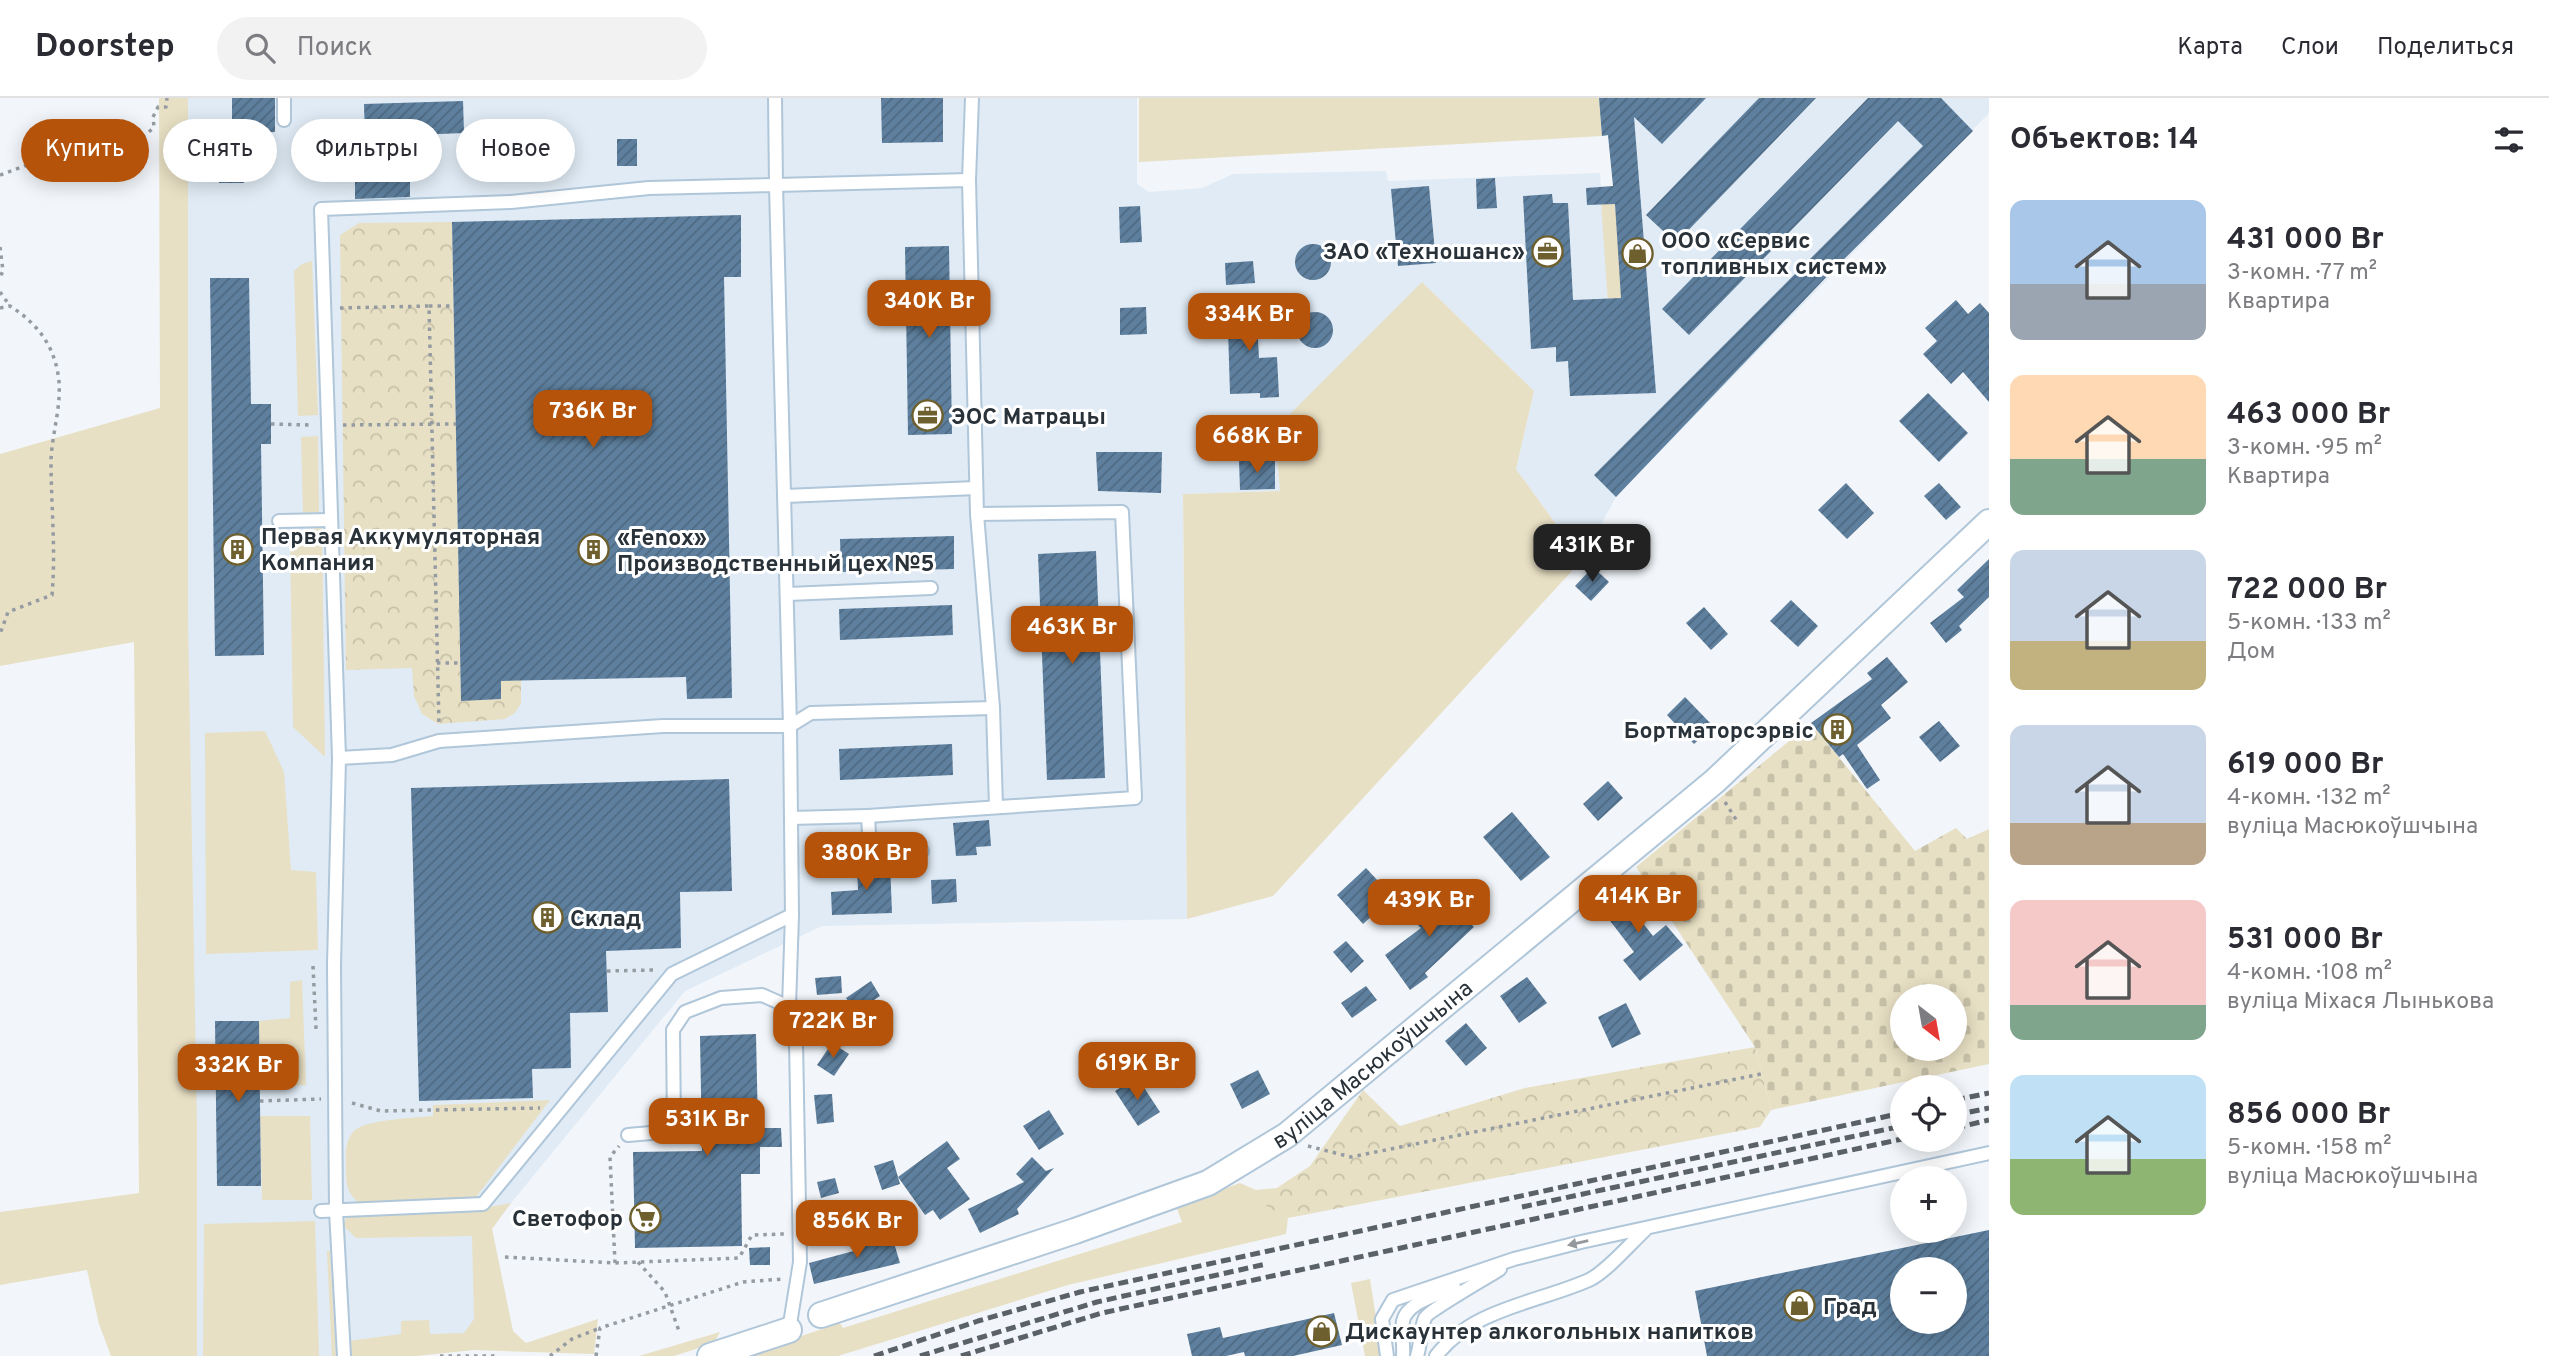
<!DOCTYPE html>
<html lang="ru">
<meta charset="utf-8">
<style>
body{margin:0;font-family:Overpass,sans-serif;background:#f2f2f3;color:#2b2b33;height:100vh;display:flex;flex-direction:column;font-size:26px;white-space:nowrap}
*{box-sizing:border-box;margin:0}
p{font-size:23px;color:#7c7c81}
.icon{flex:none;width:38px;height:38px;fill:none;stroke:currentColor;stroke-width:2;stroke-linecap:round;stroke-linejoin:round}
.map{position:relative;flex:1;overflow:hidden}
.details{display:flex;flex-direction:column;background:#fff;width:560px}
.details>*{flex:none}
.hud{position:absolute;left:21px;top:21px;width:665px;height:63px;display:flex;gap:14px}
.needle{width:46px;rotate:149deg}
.controls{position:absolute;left:1890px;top:886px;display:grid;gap:14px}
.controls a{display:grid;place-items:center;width:77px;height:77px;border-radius:50%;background:#fff;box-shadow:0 4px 18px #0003;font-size:35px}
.price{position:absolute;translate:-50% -60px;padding:0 16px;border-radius:14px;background:#b45309;color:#fff;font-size:23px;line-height:46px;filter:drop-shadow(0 2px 4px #0008)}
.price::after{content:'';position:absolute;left:50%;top:42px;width:21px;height:16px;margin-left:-10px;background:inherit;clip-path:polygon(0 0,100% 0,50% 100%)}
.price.on{background:#222;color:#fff}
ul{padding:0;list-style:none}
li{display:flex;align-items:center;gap:21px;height:175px;padding:0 21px}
li span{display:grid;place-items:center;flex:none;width:196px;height:140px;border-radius:14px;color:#555}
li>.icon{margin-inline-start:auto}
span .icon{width:84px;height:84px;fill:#fffc;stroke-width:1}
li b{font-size:30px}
h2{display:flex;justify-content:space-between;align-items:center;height:84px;padding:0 21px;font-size:30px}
.tag{padding:0 24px;border-radius:32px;background:#fff;box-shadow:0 4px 18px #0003;font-size:24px;line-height:63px}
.tag.on{background:#b45309;color:#fff}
header{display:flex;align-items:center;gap:42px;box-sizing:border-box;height:98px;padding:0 35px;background:#fff;border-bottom:2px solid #e1e1e2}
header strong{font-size:33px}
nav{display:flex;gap:38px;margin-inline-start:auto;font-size:24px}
.search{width:490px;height:63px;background:#f2f2f3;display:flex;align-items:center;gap:18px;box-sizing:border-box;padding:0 24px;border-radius:38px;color:#7c7c81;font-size:26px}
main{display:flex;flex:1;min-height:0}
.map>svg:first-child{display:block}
.built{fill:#e0ebf5}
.green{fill:#e8e0c4}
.forest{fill:url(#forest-crowns)}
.cemetery{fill:url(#cemetery-stones);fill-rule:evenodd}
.building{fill:url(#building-hatch);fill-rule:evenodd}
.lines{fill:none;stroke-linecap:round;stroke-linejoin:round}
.service-casing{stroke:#b0c6d9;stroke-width:16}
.minor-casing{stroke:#b0c6d9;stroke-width:28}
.path{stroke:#959ca1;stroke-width:3.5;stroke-dasharray:3.5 5;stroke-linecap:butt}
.service{stroke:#fff;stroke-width:12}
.minor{stroke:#fff;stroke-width:24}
.rail{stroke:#5a6268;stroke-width:5;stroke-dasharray:10 5;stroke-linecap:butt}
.oneway{fill:#94989c}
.labels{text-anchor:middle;stroke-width:6;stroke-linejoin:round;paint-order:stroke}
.poi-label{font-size:23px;font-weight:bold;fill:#293239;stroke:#fff;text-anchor:start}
.street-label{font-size:23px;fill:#293239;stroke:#fff}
</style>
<header>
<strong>Doorstep</strong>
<div class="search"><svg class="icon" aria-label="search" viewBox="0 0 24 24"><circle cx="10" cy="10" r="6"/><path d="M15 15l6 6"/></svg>Поиск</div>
<nav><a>Карта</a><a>Слои</a><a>Поделиться</a></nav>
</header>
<main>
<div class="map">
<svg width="1989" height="1258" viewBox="0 0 1989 1258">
<defs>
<pattern id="forest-crowns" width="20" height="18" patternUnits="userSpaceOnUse" patternTransform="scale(1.75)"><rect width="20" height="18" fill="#e8e0c4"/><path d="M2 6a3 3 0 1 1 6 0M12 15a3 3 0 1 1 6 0" fill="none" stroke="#c7c1a9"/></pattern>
<pattern id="cemetery-stones" width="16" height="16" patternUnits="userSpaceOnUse" patternTransform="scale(1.75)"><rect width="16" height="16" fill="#e8e0c4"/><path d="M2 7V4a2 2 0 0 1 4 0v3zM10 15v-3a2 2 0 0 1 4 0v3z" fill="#c7c1a9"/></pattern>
<pattern id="building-hatch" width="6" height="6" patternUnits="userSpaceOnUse" patternTransform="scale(1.75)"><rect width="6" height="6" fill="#5e809e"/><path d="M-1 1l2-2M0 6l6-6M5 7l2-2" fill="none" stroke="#4e6982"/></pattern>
</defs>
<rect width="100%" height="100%" fill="#f2f6fa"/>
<path class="built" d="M188 0H1137V86L1149 94 1202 90 1233 76 1386 73 1388 83 1600 75 1610 235 1615 103 1608 38H1602L1599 0H1989V15L1616 399 1582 462 1516 371 1534 293 1422 184 1395 214 1280 393 1183 396 1187 821 822 828 685 893 511 1105 492 1131 513 1233 373 1258H197L188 600Z"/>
<g class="green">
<path d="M159 0H188V522L197 1028V1258H111L99 1226 87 1172 0 1187V1114L139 1095 134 544 0 568V356L160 310Z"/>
<path d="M1139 0H1599L1602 38 1139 64Z"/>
<path d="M1615 103 1624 233 1610 235 1601 104Z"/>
<path d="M312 163 318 317 298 318 294 173 302 166Z"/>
<path d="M1422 184 1534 293 1516 371 1582 462 1273 798 1187 821 1183 396 1280 393 1275 331Z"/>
<path d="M318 338 319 414 303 415 301 339Z"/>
<path d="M322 430 325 659 293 629 290 441 304 440 305 431Z"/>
<path d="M265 633 284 674 291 772 316 774 318 852 206 856 205 635Z"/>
<path d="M302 882 306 987 260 989 259 923 290 920V884Z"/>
<path d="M550 1002 473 1103 364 1109C349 1098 346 1090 346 1072 346 1059 344 1045 353 1034 364 1021 415 1020 433 1018V1007Z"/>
<path d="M260 1018H310L312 1102H262Z"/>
<path d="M1240 1085 1256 1092 1277 1090 1258 1103 1288 1120 1286 1136 1068 1187 838 1258H742L840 1225 843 1230 1182 1124 1176 1108Z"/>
<path d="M511 1105 492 1131 513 1233 526 1245 598 1221 594 1256 474 1252 416 1258H350L348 1243 401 1236V1223L429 1222 430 1236 464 1235 474 1221 472 1138 356 1140 343 1127 346 1121 353 1117 457 1115Z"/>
<path d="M315 1123 319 1258H203L204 1126Z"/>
<path d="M327 1153H330L336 1258H332Z"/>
<path d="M1370 1181 1382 1258H1365L1351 1185Z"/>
<path d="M720 1234 714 1245 674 1258H639Z"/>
</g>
<g class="forest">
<path d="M452 124 461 602 501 601V583L521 582V605L515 615 505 621 438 626 422 616 414 598 412 570 346 572 340 137 359 125Z"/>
<path d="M1755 949 1771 1012 1760 1029 1288 1120 1257 1103 1310 1068 1363 992 1400 1028 1525 990Z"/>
</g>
<path class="cemetery" d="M1811 625 1915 753 1956 730 1967 741 1989 731V966L1771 1012 1755 949 1636 769ZM1902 898H1955V950H1902Z"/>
<g class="building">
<path d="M232 0H275V34L232 36Z"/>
<path d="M881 0H943V44L882 45Z"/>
<path d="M1599 0H1706L1662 46 1634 19 1656 295 1570 298 1568 263 1556 264V249L1531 251 1523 98 1552 96 1553 105H1568L1573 202 1621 200 1615 106 1587 107 1586 90 1613 88 1608 37 1602 38Z"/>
<path d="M1759 0H1816L1676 145 1646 117Z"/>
<path d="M1868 0H1941L1973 33 1835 170 1616 399 1594 377 1923 48 1898 23 1689 237 1662 211Z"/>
<path d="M463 3 464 35 365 39 364 6Z"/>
<path d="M558 38 559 65H539L538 39Z"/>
<path d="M220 39H244V85H219Z"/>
<rect x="617" y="41" width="20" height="27"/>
<path d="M1495 80 1497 110 1477 111 1476 81Z"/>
<path d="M410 82V99L355 101V84Z"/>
<path d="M1429 88 1436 165 1398 168 1391 91Z"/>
<path d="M1140 108 1142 144 1120 145 1119 109Z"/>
<path d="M741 117V179H724L732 600 687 601 686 579 501 583V601L461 603 452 124Z"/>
<circle cx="1313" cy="164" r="18"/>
<path d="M949 148 952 336 908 337 905 149Z"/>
<path d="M1253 163 1255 185 1226 187 1225 165Z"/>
<path d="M210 180H249L251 306H271V346H261L264 557 215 558Z"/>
<path d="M1227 199 1256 204 1259 260 1277 259 1279 299 1260 300V295L1230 296Z"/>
<path d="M1956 202 1968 216 1980 205 1989 215V304L1963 274 1951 286 1923 256 1937 243 1925 230Z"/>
<path d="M1146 209 1147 236 1120 237V210Z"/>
<circle cx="1315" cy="232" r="18"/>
<path d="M1928 295 1968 335 1939 364 1899 323Z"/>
<path d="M1096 354H1162L1161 395 1098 393Z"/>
<path d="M1239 362H1275V391L1240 392Z"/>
<path d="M1846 385 1874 415 1847 441 1818 412Z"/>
<path d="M1939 385 1961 409 1946 422 1924 398Z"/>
<path d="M954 438V471L841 474 840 441Z"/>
<path d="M1096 453 1105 680 1047 682 1038 456Z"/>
<path d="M1989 461V499L1959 528 1962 532 1946 545 1930 525 1964 499 1957 492Z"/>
<path d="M1593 469 1609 484 1591 503 1575 488Z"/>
<path d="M1791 502 1818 528 1798 549 1770 523Z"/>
<path d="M952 507 953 537 840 542 839 511Z"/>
<path d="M1704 509 1728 536 1711 552 1686 525Z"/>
<path d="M1887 559 1908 584 1881 607 1891 620 1857 647 1880 682 1867 691 1843 656 1839 659 1811 625 1872 581 1867 575Z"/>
<path d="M1685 599 1713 628 1694 646 1667 617Z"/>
<path d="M1939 623 1960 648 1940 664 1919 639Z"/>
<path d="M952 646 953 677 840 682 839 651Z"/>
<path d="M729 681 732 793 680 794 681 850 606 853 608 914 570 915 571 970 532 971 533 1000 419 1003 411 690Z"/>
<path d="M1608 683 1623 700 1598 723 1583 706Z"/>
<path d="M1512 714 1550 759 1521 783 1483 739Z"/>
<path d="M989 722 991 748 976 749 977 757 956 758 953 725Z"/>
<path d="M890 765 892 815 832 817 831 794 858 792 857 766Z"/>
<path d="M1366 770 1393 799 1363 826 1337 797Z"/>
<path d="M956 781 957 804 932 806 931 782Z"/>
<path d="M1613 787 1653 838 1666 827 1683 847 1640 883 1623 862 1634 854 1594 802Z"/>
<path d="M1439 792 1474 829 1425 875 1428 879 1410 892 1385 857 1421 830 1410 819Z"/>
<path d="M1346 843 1364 863 1351 875 1333 854Z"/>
<path d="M841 878 842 895 817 897 815 880Z"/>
<path d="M1527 879 1547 905 1519 925 1500 898Z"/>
<path d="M871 883 880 898 856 914 846 900Z"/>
<path d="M1366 888 1377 902 1352 920 1341 905Z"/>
<path d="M1626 905 1641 936 1612 950 1598 919Z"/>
<path d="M215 923H259L261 1088H217Z"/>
<path d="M1466 925 1487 950 1466 968 1445 943Z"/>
<path d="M756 936 758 1030H781L782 1049H760V1076H741L742 1148 635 1150 633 1054 702 1053 700 938Z"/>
<path d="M832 945 849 956 834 978 817 967Z"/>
<path d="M1258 972 1270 996 1242 1011 1230 986Z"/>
<path d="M1137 979 1160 1014 1138 1028 1115 993Z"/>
<path d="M832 996 834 1024 817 1026 814 997Z"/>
<path d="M1049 1012 1064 1036 1039 1052 1023 1028Z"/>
<path d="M947 1043 960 1061 947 1070 970 1101 940 1122 933 1112 925 1117 898 1079Z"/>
<path d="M1032 1059 1046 1073 1054 1070 1017 1111 1019 1116 980 1135 968 1111 1024 1084 1016 1076Z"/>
<path d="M893 1062 900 1086 882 1092 874 1068Z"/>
<path d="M835 1080 839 1095 821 1100 817 1084Z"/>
<path d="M1989 1132V1258H1707L1695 1193ZM1902 1171H1955V1223H1902Z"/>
<path d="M891 1135 900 1165 814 1186 809 1165 861 1151 859 1144Z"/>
<path d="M770 1149V1167H750L749 1150Z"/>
<path d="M1334 1215 1342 1247 1293 1258H1245L1244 1254 1226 1258H1192L1187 1236 1220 1229 1223 1240Z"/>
</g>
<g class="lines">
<defs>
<g id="service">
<path d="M775 0 776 87 969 82 977 416"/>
<path d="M284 22V0"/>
<path d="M969 82 972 0"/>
<path d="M785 398 976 390"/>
<path d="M279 423 331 422"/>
<path d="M788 496 931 490"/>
<path d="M339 660 392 657 439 643 663 628H790L776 87 649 90 511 104 321 111 339 660 334 867 336 1113 344 1258"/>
<path d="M868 718 1135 700 1122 414 977 416 993 610 996 709"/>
<path d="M791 720 868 718 870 755 922 753"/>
<path d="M789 909 792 817"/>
<path d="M628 1037 674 1033 673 932 685 914 721 900 762 897 789 909 796 943 800 1164 789 1232"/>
<path d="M321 1113 483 1106 672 876 792 817 790 628 811 615 993 610"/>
<path d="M1387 1258 1382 1221 1393 1202 1514 1161 1581 1144 1989 1055"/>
<path d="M1403 1258C1404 1247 1401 1235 1403 1223 1407 1204 1438 1197 1454 1189"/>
<path d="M1417 1258C1421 1246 1420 1231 1425 1220 1428 1213 1488 1179 1500 1171"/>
<path d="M1436 1258C1473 1210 1537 1205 1589 1182 1606 1174 1630 1146 1645 1132"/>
</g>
<g id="minor">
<path id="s1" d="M821 1217 1075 1133 1208 1085 1287 1037 1715 683 1989 424"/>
<path d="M710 1258 789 1232"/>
</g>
</defs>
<use href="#service" class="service-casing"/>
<use href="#minor" class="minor-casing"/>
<g class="path">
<path d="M0 77 71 51 76 57C107 55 132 51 154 29L153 19 158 9H166L167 0"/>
<path d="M0 149 3 173 0 179"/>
<path d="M0 194 10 208"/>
<path d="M429 208H453"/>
<path d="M0 210 10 208C35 224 53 245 58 276 63 304 52 334 51 362 51 408 56 452 52 497L8 514 0 536"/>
<path d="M340 210 429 208 439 627"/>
<path d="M271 326 311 327"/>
<path d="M343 327 456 326"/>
<path d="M437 565H459"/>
<path d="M1725 704 1737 723"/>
<path d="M313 868 316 931"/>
<path d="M607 873 654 872"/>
<path d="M260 1003 321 1001"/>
<path d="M352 1005 381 1013 540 1010"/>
<path d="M1308 1048 1351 1059 1761 976"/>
<path d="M612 1122 635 1121"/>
<path d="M505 1159 615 1165 739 1160 752 1137 784 1136"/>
<path d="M638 1164 665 1194 679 1233"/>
<path d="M615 1165 610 1059 619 1048"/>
<path d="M440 1258H497"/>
<path d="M550 1258 572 1241 600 1230"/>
<path d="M596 1258 600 1230 743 1184 783 1181"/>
</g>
<use href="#service" class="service"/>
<use href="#minor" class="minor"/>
<g class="rail">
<path d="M1955 1002 1989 995"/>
<path d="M1955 1017 1989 1010"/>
<path d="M1955 1030 1989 1022"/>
<path d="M1522 1109 1902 1028"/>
<path d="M874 1258 978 1223 1080 1194 1902 1015"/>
<path d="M920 1258 1097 1204 1266 1166"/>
<path d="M961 1258 1102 1215 1902 1041"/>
</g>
</g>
<defs><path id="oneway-solid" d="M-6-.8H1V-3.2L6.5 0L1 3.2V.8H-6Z" transform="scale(1.75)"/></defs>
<use class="oneway" href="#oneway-solid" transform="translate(1578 1145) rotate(167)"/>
<defs>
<symbol id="office-ring" viewBox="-11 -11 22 22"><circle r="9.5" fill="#fff" stroke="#6e602e" stroke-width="1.5"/><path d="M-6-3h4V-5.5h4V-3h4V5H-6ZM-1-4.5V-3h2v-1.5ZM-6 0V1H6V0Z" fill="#6e602e"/></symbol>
<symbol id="shop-ring" viewBox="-11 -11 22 22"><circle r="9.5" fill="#fff" stroke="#6e602e" stroke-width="1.5"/><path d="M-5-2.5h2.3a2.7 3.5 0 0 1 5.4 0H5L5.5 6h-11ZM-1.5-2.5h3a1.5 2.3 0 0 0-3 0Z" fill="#6e602e"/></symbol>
<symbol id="building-ring" viewBox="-11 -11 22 22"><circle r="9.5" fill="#fff" stroke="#6e602e" stroke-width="1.5"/><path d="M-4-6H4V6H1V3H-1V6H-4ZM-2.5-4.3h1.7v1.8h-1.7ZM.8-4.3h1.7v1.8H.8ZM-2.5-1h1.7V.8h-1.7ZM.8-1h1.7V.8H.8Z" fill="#6e602e"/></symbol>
<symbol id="supermarket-ring" viewBox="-11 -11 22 22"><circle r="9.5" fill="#fff" stroke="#6e602e" stroke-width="1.5"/><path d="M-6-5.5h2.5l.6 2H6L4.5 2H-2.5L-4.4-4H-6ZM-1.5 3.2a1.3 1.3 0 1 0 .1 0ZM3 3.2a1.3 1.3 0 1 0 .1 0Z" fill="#6e602e"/></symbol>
</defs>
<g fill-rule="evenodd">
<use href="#office-ring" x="1530" y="136" width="35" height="35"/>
<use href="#shop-ring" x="1620" y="138" width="35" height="35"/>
<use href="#office-ring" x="910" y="300" width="35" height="35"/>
<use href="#building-ring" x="220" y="434" width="35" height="35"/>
<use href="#building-ring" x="576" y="434" width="35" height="35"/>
<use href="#building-ring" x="1820" y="614" width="35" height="35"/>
<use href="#building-ring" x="530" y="802" width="35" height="35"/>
<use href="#supermarket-ring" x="628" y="1102" width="35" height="35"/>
<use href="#shop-ring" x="1782" y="1190" width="35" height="35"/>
<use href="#shop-ring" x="1304" y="1216" width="35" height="35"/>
</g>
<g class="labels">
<g class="poi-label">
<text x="1661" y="150">ООО «Сервис<tspan x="1661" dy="26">топливных систем»</tspan></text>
<text x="1525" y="161" text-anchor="end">ЗАО «Техношанс»</text>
<text x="951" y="326">ЭОС Матрацы</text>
<text x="261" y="446">Первая Аккумуляторная<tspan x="261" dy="26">Компания</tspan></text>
<text x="617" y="447">«Fenox»<tspan x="617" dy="26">Производственный цех №5</tspan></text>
<text x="1814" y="640" text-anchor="end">Бортматорсэрвіс</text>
<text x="570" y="828">Склад</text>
<text x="623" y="1128" text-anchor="end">Светофор</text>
<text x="1823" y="1216">Град</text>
<text x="1345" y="1241">Дискаунтер алкогольных напитков</text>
</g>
<g class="street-label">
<text dy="8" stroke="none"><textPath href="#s1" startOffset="612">вуліца Масюкоўшчына</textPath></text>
</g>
</g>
</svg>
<div class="controls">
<a><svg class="needle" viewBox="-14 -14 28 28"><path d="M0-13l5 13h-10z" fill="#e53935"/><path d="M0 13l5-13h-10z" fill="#7c7c81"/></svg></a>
<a><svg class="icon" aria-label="locate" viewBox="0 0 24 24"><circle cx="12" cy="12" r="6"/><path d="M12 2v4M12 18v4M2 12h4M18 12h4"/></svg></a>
<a>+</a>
<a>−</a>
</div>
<b class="price" style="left:929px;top:242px">340K Br</b>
<b class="price" style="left:1249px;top:255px">334K Br</b>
<b class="price" style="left:593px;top:352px">736K Br</b>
<b class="price" style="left:1257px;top:377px">668K Br</b>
<b class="price on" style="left:1592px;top:486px">431K Br</b>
<b class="price" style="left:1072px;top:568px">463K Br</b>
<b class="price" style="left:866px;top:794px">380K Br</b>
<b class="price" style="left:1638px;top:837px">414K Br</b>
<b class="price" style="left:1429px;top:841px">439K Br</b>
<b class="price" style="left:833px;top:962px">722K Br</b>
<b class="price" style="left:1137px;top:1004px">619K Br</b>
<b class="price" style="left:238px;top:1006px">332K Br</b>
<b class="price" style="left:707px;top:1060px">531K Br</b>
<b class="price" style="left:857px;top:1162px">856K Br</b>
<div class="hud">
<a class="tag on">Купить</a>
<a class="tag">Снять</a>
<a class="tag">Фильтры</a>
<a class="tag">Новое</a>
</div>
</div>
<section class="details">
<h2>Объектов: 14<svg class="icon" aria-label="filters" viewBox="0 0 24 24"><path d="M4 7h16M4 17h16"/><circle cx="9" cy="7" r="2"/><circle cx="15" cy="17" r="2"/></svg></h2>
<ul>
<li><span style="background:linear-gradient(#a9c7e8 60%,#9aa5b1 0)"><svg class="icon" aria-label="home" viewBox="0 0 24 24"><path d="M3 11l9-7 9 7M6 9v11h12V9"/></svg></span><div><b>431 000 Br</b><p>3-комн. · 77 m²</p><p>Квартира</p></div></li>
<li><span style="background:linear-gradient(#ffd9b3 60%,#7fa58c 0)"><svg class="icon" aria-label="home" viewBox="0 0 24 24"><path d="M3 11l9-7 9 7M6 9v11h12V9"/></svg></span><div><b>463 000 Br</b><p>3-комн. · 95 m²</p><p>Квартира</p></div></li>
<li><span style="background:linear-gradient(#c9d6e8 65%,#c2b280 0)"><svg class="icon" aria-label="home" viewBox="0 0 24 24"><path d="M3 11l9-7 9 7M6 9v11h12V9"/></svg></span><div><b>722 000 Br</b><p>5-комн. · 133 m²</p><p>Дом</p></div></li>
<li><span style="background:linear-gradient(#c9d6e8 70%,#b9a48a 0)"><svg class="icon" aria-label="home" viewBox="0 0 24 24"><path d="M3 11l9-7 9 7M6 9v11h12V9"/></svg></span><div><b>619 000 Br</b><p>4-комн. · 132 m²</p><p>вуліца Масюкоўшчына</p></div></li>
<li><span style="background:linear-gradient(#f6c9c9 75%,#7fa58c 0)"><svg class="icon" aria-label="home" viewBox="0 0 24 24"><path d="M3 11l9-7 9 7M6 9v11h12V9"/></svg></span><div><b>531 000 Br</b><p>4-комн. · 108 m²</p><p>вуліца Міхася Лынькова</p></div></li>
<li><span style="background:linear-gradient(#bfe0f5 60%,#8fb573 0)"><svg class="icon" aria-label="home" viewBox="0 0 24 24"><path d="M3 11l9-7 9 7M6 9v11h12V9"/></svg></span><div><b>856 000 Br</b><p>5-комн. · 158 m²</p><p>вуліца Масюкоўшчына</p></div></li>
</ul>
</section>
</main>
